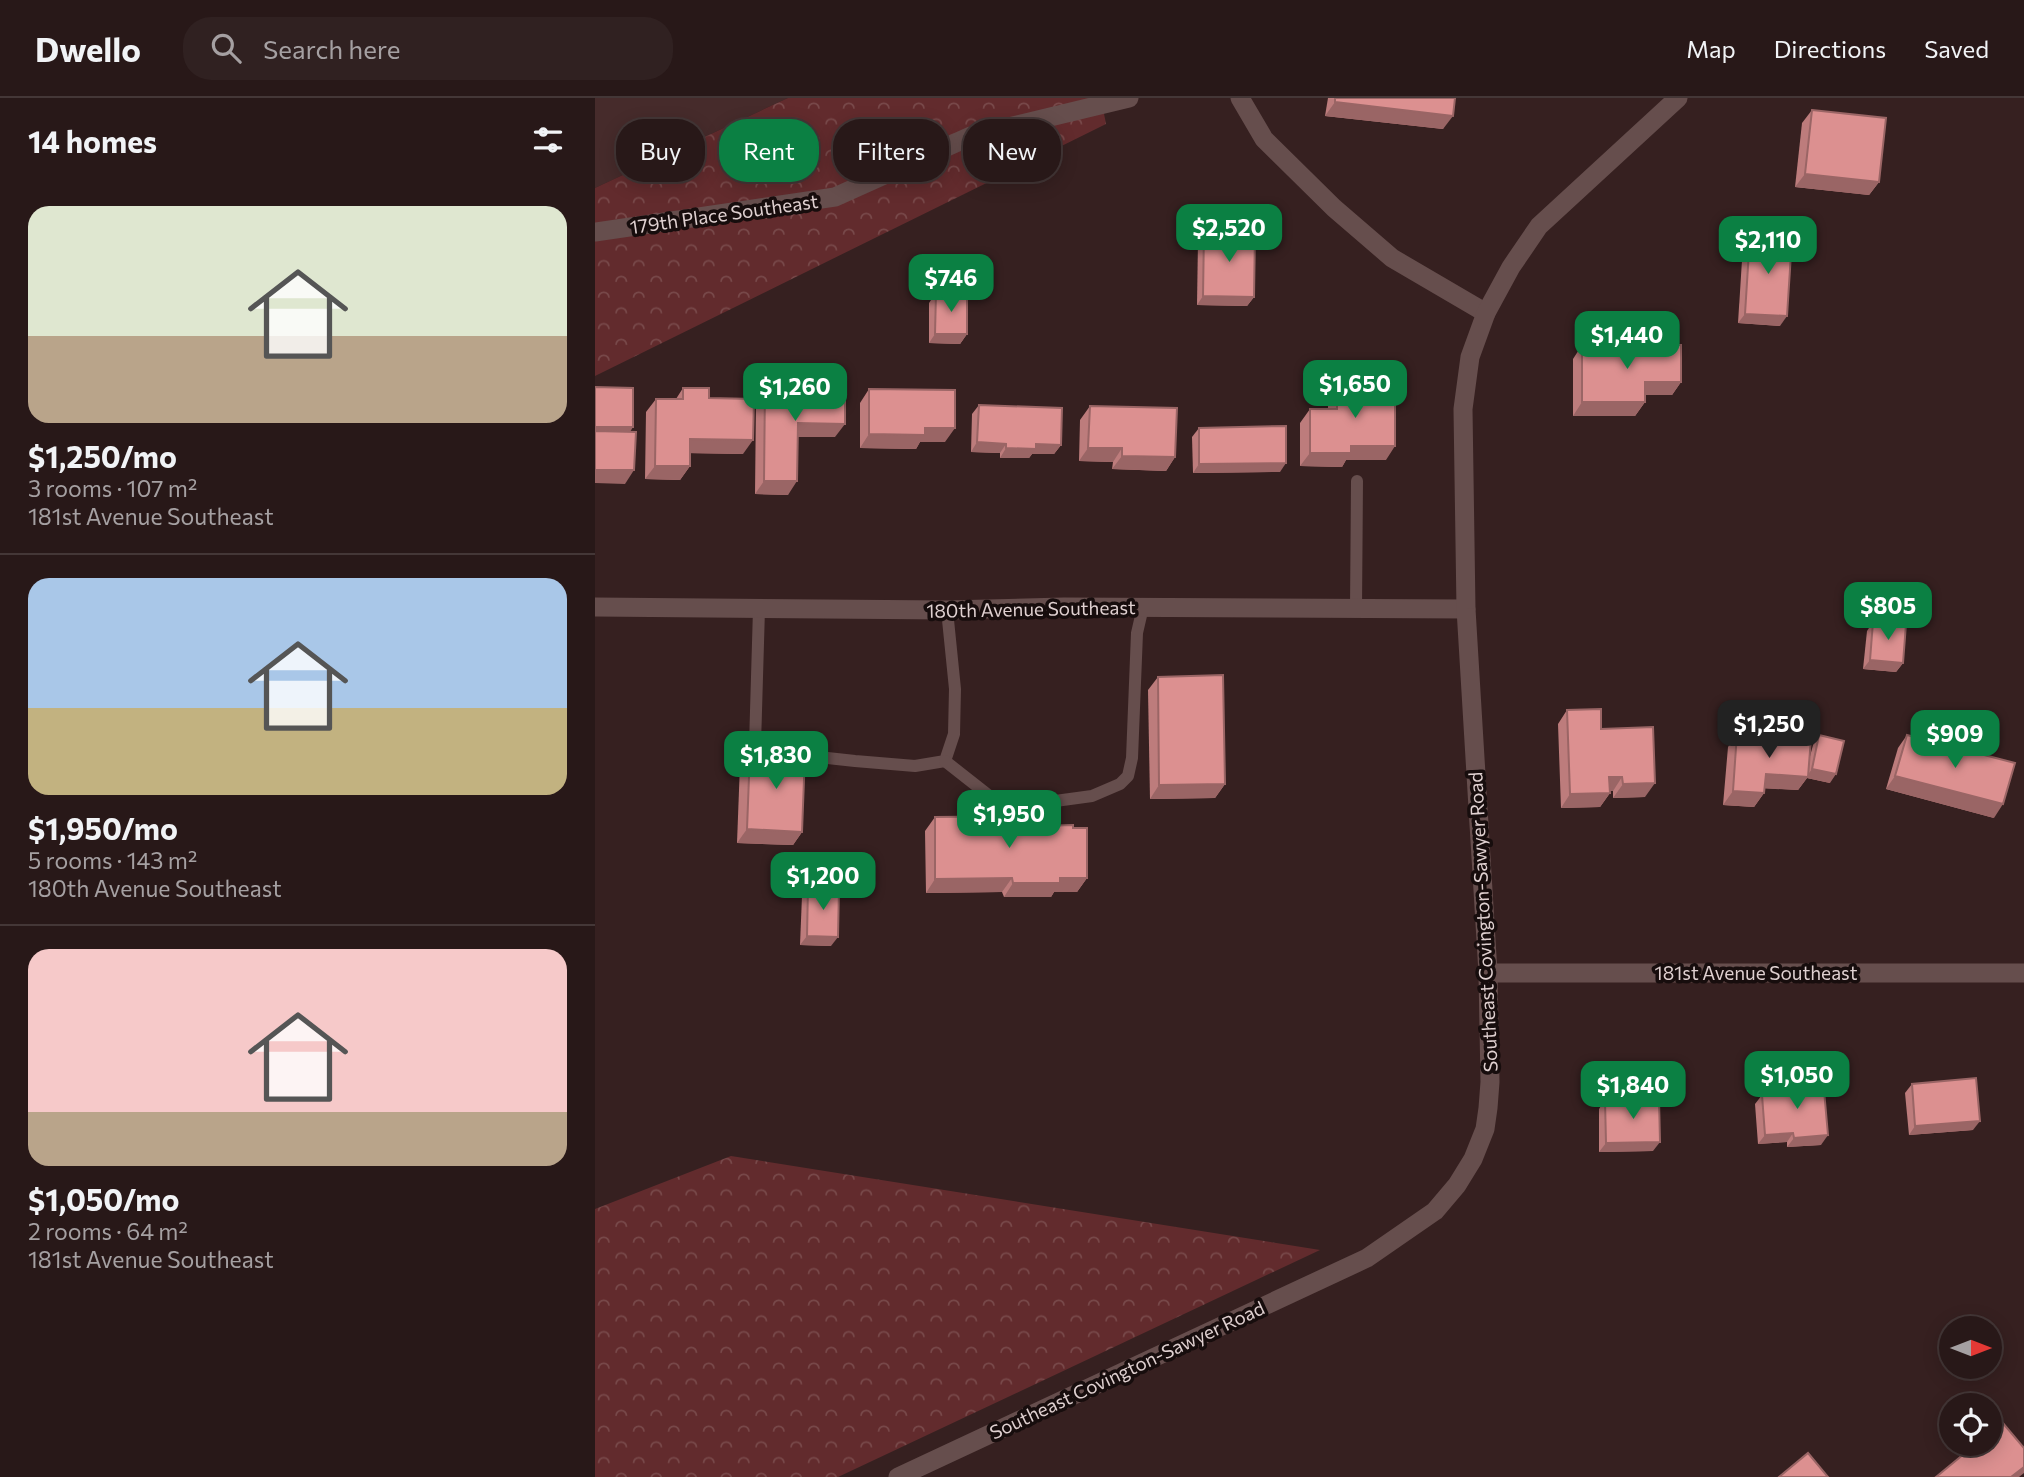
<!DOCTYPE html>
<meta charset="utf-8">
<style>
body{margin:0;font-family:Commissioner,sans-serif;background:#302121;color:#f1f3f6;height:100vh;display:flex;flex-direction:column;font-size:26px;white-space:nowrap}
*{box-sizing:border-box;margin:0}
p{font-size:23px;color:#a5a0a2}
.icon{flex:none;width:38px;height:38px;fill:none;stroke:currentColor;stroke-width:2;stroke-linecap:round;stroke-linejoin:round}
.map{position:relative;flex:1;overflow:hidden}
.details{display:flex;flex-direction:column;background:#281818;width:595px}
.details>*{flex:none}
.top-card{position:absolute;left:21px;top:21px;width:665px;height:63px;display:flex;gap:14px}
.needle{width:46px;rotate:90deg}
.fabs{position:absolute;left:1344px;top:1218px;display:grid;gap:14px}
.fabs a{display:grid;place-items:center;width:63px;height:63px;border-radius:50%;background:#281818;box-shadow:0 4px 18px #0003,0 0 0 2px #443737;font-size:35px}
.price{position:absolute;translate:-50% -60px;padding:0 16px;border-radius:14px;background:#0b8043;color:#fff;font-size:23px;line-height:46px;filter:drop-shadow(0 2px 4px #0008)}
.price::after{content:'';position:absolute;left:50%;top:42px;width:21px;height:16px;margin-left:-10px;background:inherit;clip-path:polygon(0 0,100% 0,50% 100%)}
.price.active{background:#222;color:#fff}
ul{padding:0;list-style:none}
li{display:grid;align-content:center;gap:14px;height:371px;padding:0 28px}
li+li{border-top:2px solid #443737}
li span{display:grid;place-items:center;height:217px;border-radius:21px;color:#555}
li>.icon{margin-inline-start:auto}
span .icon{width:126px;height:126px;fill:#fffc;stroke-width:1}
li b{font-size:30px}
h2{display:flex;justify-content:space-between;align-items:center;height:84px;padding:0 28px;font-size:30px}
.tag{padding:0 24px;border-radius:28px;background:#281818;box-shadow:0 4px 18px #0003,0 0 0 2px #443737;font-size:24px;line-height:63px}
.tag.active{background:#0b8043;color:#fff}
header{display:flex;align-items:center;gap:42px;box-sizing:border-box;height:98px;padding:0 35px;background:#281818;border-bottom:2px solid #443737}
header strong{font-size:33px}
nav{display:flex;gap:38px;margin-inline-start:auto;font-size:24px}
.search{width:490px;height:63px;background:#302121;display:flex;align-items:center;gap:18px;box-sizing:border-box;padding:0 24px;border-radius:28px;color:#a5a0a2;font-size:26px}
main{display:flex;flex:1;min-height:0}
.map>svg:first-child{display:block}
.built{fill:#462b2b}
.forest{fill:url(#forest-crowns)}
.lines{fill:none;stroke-linecap:round;stroke-linejoin:round}
.service{stroke:#664e4d;stroke-width:12}
.minor{stroke:#664e4d;stroke-width:19}
.tertiary{stroke:#664e4d;stroke-width:19}
.wall{fill:#bd7c7c}
.shaded-wall{fill:#9a6565}
.building{fill:#dc9090;stroke:#9a6565;stroke-width:2}
.labels{text-anchor:middle;stroke-width:7;stroke-linejoin:round;paint-order:stroke}
.street-label{font-size:19px;fill:#dfd0d0;stroke:#170d0d}
</style>
<header>
<strong>Dwello</strong>
<div class="search"><svg class="icon" aria-label="search" viewBox="0 0 24 24"><circle cx="10" cy="10" r="6"/><path d="M15 15l6 6"/></svg>Search here</div>
<nav><a>Map</a><a>Directions</a><a>Saved</a></nav>
</header>
<main>
<section class="details">
<h2>14 homes<svg class="icon" aria-label="filters" viewBox="0 0 24 24"><path d="M4 7h16M4 17h16"/><circle cx="9" cy="7" r="2"/><circle cx="15" cy="17" r="2"/></svg></h2>
<ul>
<li><span style="background:linear-gradient(#dfe7d0 60%,#b9a48a 0)"><svg class="icon" aria-label="home" viewBox="0 0 24 24"><path d="M3 11l9-7 9 7M6 9v11h12V9"/></svg></span><div><b>$1,250/mo</b><p>3 rooms · 107 m²</p><p>181st Avenue Southeast</p></div></li>
<li><span style="background:linear-gradient(#a9c7e8 60%,#c2b280 0)"><svg class="icon" aria-label="home" viewBox="0 0 24 24"><path d="M3 11l9-7 9 7M6 9v11h12V9"/></svg></span><div><b>$1,950/mo</b><p>5 rooms · 143 m²</p><p>180th Avenue Southeast</p></div></li>
<li><span style="background:linear-gradient(#f6c9c9 75%,#b9a48a 0)"><svg class="icon" aria-label="home" viewBox="0 0 24 24"><path d="M3 11l9-7 9 7M6 9v11h12V9"/></svg></span><div><b>$1,050/mo</b><p>2 rooms · 64 m²</p><p>181st Avenue Southeast</p></div></li>
</ul>
</section>
<div class="map">
<svg width="1429" height="1379" viewBox="0 0 1429 1379">
<defs>
<pattern id="forest-crowns" width="20" height="18" patternUnits="userSpaceOnUse" patternTransform="scale(1.75)"><rect width="20" height="18" fill="#622b2d"/><path d="M2 6a3 3 0 1 1 6 0M12 15a3 3 0 1 1 6 0" fill="none" stroke="#78494a"/></pattern>
</defs>
<rect width="100%" height="100%" fill="#362020"/>
<path class="built" d="M0 0H193L0 90Z"/>
<g class="forest">
<path d="M193 0H506L511 26 0 278V90Z"/>
<path d="M136 1058 725 1152 243 1379H0V1111Z"/>
</g>
<g class="lines">
<g class="service">
<path d="M164 511 160 647 214 658 260 663 320 668 350 663 359 636 360 591 352 512"/>
<path d="M761 511 762 383"/>
<path d="M350 663 397 700 453 704 497 698 525 686 533 678 537 660 542 535 548 509"/>
</g>
<g class="minor">
<path d="M645 0 669 41 739 110 797 160 891 215"/>
<path d="M0 134 240 99 376 38 534 0"/>
<path d="M893 875H1429"/>
</g>
<g class="tertiary">
<path d="M0 509 352 512 469 509 871 511"/>
<path d="M303 1379 772 1160 840 1113 862 1087 878 1061 890 1031 893 1010 895 984 893 875 871 511 868 311 875 259 891 215 916 169 944 128 1083 0"/>
</g>
</g>
<g class="wall">
<path d="M733 0H860L848 31 730 18Z"/>
<path d="M1217 12 1284 84 1274 97 1200 89 1207 25Z"/>
<path d="M609 133 659 199 652 208 602 207 603 142Z"/>
<path d="M1155 137 1185 228 1143 225 1148 147Z"/>
<path d="M341 195 372 236 365 246 334 245V205Z"/>
<path d="M987 247 1086 284 1077 297H1050V304L1040 318H978V261Z"/>
<path d="M742 286 791 362H751L747 369 705 368V325L715 311H733V300Z"/>
<path d="M170 288 240 339H203L193 397 160 396 161 302Z"/>
<path d="M88 290 114 300 148 356 95 355V368L85 382 50 381 51 314 61 301H81Z"/>
<path d="M274 291 350 344H325L321 351 265 350V305Z"/>
<path d="M384 307 466 347 459 356H437L434 360H405V355L376 354 377 316Z"/>
<path d="M495 308 580 359 571 373 517 371 518 364 484 363 485 322Z"/>
<path d="M604 330 685 374 598 375 597 339Z"/>
<path d="M1278 524 1308 565 1301 574 1268 571 1272 533Z"/>
<path d="M563 579 630 686 620 700 555 701 553 592Z"/>
<path d="M972 612 1006 631 1050 699 1018 700V693H1015V695L1005 709 966 710 963 626Z"/>
<path d="M1142 635 1214 662 1218 647 1224 637 1235 685 1212 680 1203 692 1169 690V695L1159 709 1128 707 1133 649Z"/>
<path d="M1312 637 1399 720 1291 691 1303 650Z"/>
<path d="M155 653 207 734 198 747 142 745 145 666Z"/>
<path d="M340 719 445 728 492 780 482 794H459L456 799H409L407 794 331 795 330 733Z"/>
<path d="M213 789 236 848 205 847 207 798Z"/>
<path d="M1199 983 1226 1047 1192 1049V1044L1163 1046 1160 1006 1167 997 1193 995V992Z"/>
<path d="M1317 986 1378 1032 1314 1037 1310 995Z"/>
<path d="M1010 1002 1058 1053 1004 1054V1011Z"/>
</g>
<g class="shaded-wall">
<path d="M740 4 858 18 848 31 730 18Z"/>
<path d="M1210 76 1284 84 1274 97 1200 89Z"/>
<path d="M608 198 659 199 652 208 602 207Z"/>
<path d="M1150 216 1192 218 1185 228 1143 225Z"/>
<path d="M340 236H372L365 246 334 245Z"/>
<path d="M1050 284H1086L1077 297H1040Z"/>
<path d="M987 304H1050L1040 318H978Z"/>
<path d="M203 325 250 326 240 339H194Z"/>
<path d="M0 329H38L32 339 0 338Z"/>
<path d="M330 330H360L350 344H325L321 351 265 350 274 336Z"/>
<path d="M95 341 158 342 148 356 86 355Z"/>
<path d="M382 344 411 346 405 355 376 354Z"/>
<path d="M441 346 466 347 459 356H437L434 360H405L411 350Z"/>
<path d="M756 348H800L791 362H751L747 369 705 368 715 355Z"/>
<path d="M493 350H527L518 364 484 363Z"/>
<path d="M527 358 580 359 571 373 517 371Z"/>
<path d="M691 365 685 374 598 375 604 366Z"/>
<path d="M60 368H95L85 382 50 381Z"/>
<path d="M0 372H39L30 386 0 385Z"/>
<path d="M169 383H202L193 397 160 396Z"/>
<path d="M1275 562 1308 565 1301 574 1268 571Z"/>
<path d="M1217 671 1241 676 1235 685 1212 680 1203 692 1161 690 1171 676 1211 679Z"/>
<path d="M1300 678 1408 706 1399 720 1291 691Z"/>
<path d="M1014 679H1027L1018 693H1005Z"/>
<path d="M1060 685 1050 699 1018 700 1028 686Z"/>
<path d="M630 686 620 700 555 701 564 687Z"/>
<path d="M1138 693 1169 695 1159 709 1128 707Z"/>
<path d="M1015 695 1005 709 966 710 975 696Z"/>
<path d="M152 731 207 734 198 747 142 745Z"/>
<path d="M417 780 407 794 331 795 340 781Z"/>
<path d="M465 780H492L482 794H459L456 799H409L418 785Z"/>
<path d="M212 838 243 839 236 848 205 847Z"/>
<path d="M1385 1023 1378 1032 1314 1037 1320 1028Z"/>
<path d="M1198 1035 1192 1044 1163 1046 1170 1037Z"/>
<path d="M1233 1037 1226 1047 1192 1049 1199 1040Z"/>
<path d="M1065 1044 1058 1053 1004 1054 1011 1045Z"/>
<path d="M1429 1369V1375L1424 1379H1416Z"/>
</g>
<g class="building">
<path d="M740 0H860L858 18 740 4Z"/>
<path d="M1217 12 1291 20 1284 84 1210 76Z"/>
<path d="M609 133 660 134 659 199 608 198Z"/>
<path d="M1155 137 1197 140 1192 218 1150 216Z"/>
<path d="M341 195 372 196V236H340Z"/>
<path d="M987 247H1086V284H1050V304H987Z"/>
<path d="M742 286H800V348H756V355H715V311H742Z"/>
<path d="M170 288 250 289V326L203 325 202 383H169Z"/>
<path d="M0 289 38 290V329H0Z"/>
<path d="M88 290H114V300L159 301 158 342 95 341V368H60L61 301H88Z"/>
<path d="M274 291 360 292V330H330V337L274 336Z"/>
<path d="M384 307 467 310 466 347 441 346V351L411 350V346L382 344Z"/>
<path d="M495 308 582 310 580 359 527 358V350H493Z"/>
<path d="M691 328V365L604 366V330Z"/>
<path d="M0 333 41 334 39 372H0Z"/>
<path d="M1278 524 1311 526 1308 565 1275 562Z"/>
<path d="M628 577 630 686 564 687 563 579Z"/>
<path d="M1006 611V631L1058 629 1060 685 1028 686 1027 679H1014L1015 695 975 696 972 612Z"/>
<path d="M1142 635 1216 640 1213 679 1171 676 1169 695 1138 693Z"/>
<path d="M1224 637 1249 643 1241 676 1217 671Z"/>
<path d="M1312 637 1420 665 1408 706 1300 678Z"/>
<path d="M155 653 210 655 207 734 152 731Z"/>
<path d="M445 718V728L478 727V730H492V780H465V785H418L417 780 340 781V719Z"/>
<path d="M213 789H244L243 839 212 838Z"/>
<path d="M1381 980 1385 1023 1320 1028 1317 986Z"/>
<path d="M1228 981 1233 1037 1199 1040 1198 1035 1170 1037 1167 997 1200 995 1199 983Z"/>
<path d="M1064 1001 1065 1044 1011 1045 1010 1002Z"/>
<path d="M1407 1324 1429 1350V1369L1416 1379H1341L1381 1346H1395V1335Z"/>
<path d="M1213 1355 1233 1379H1184Z"/>
</g>
<g class="labels">
<g class="street-label">
<text transform="translate(129 116) rotate(-8)" y="7">179th Place Southeast</text>
<text transform="translate(436 511) rotate(-1)" y="7">180th Avenue Southeast</text>
<text transform="translate(888 824) rotate(-93)" y="7">Southeast Covington-Sawyer Road</text>
<text x="1161" y="882">181st Avenue Southeast</text>
<text transform="translate(532 1272) rotate(-25)" y="7">Southeast Covington-Sawyer Road</text>
</g>
</g>
</svg>
<div class="fabs">
<a><svg class="needle" viewBox="-14 -14 28 28"><path d="M0-13l5 13h-10z" fill="#e53935"/><path d="M0 13l5-13h-10z" fill="#a5a0a2"/></svg></a>
<a><svg class="icon" aria-label="locate" viewBox="0 0 24 24"><circle cx="12" cy="12" r="6"/><path d="M12 2v4M12 18v4M2 12h4M18 12h4"/></svg></a>
</div>
<b class="price" style="left:634px;top:166px">$2,520</b>
<b class="price" style="left:1173px;top:178px">$2,110</b>
<b class="price" style="left:356px;top:216px">$746</b>
<b class="price" style="left:1032px;top:273px">$1,440</b>
<b class="price" style="left:760px;top:322px">$1,650</b>
<b class="price" style="left:200px;top:325px">$1,260</b>
<b class="price" style="left:1293px;top:544px">$805</b>
<b class="price active" style="left:1174px;top:662px">$1,250</b>
<b class="price" style="left:1360px;top:672px">$909</b>
<b class="price" style="left:181px;top:693px">$1,830</b>
<b class="price" style="left:414px;top:752px">$1,950</b>
<b class="price" style="left:228px;top:814px">$1,200</b>
<b class="price" style="left:1202px;top:1013px">$1,050</b>
<b class="price" style="left:1038px;top:1023px">$1,840</b>
<div class="top-card">
<a class="tag">Buy</a>
<a class="tag active">Rent</a>
<a class="tag">Filters</a>
<a class="tag">New</a>
</div>
</div>
</main>
